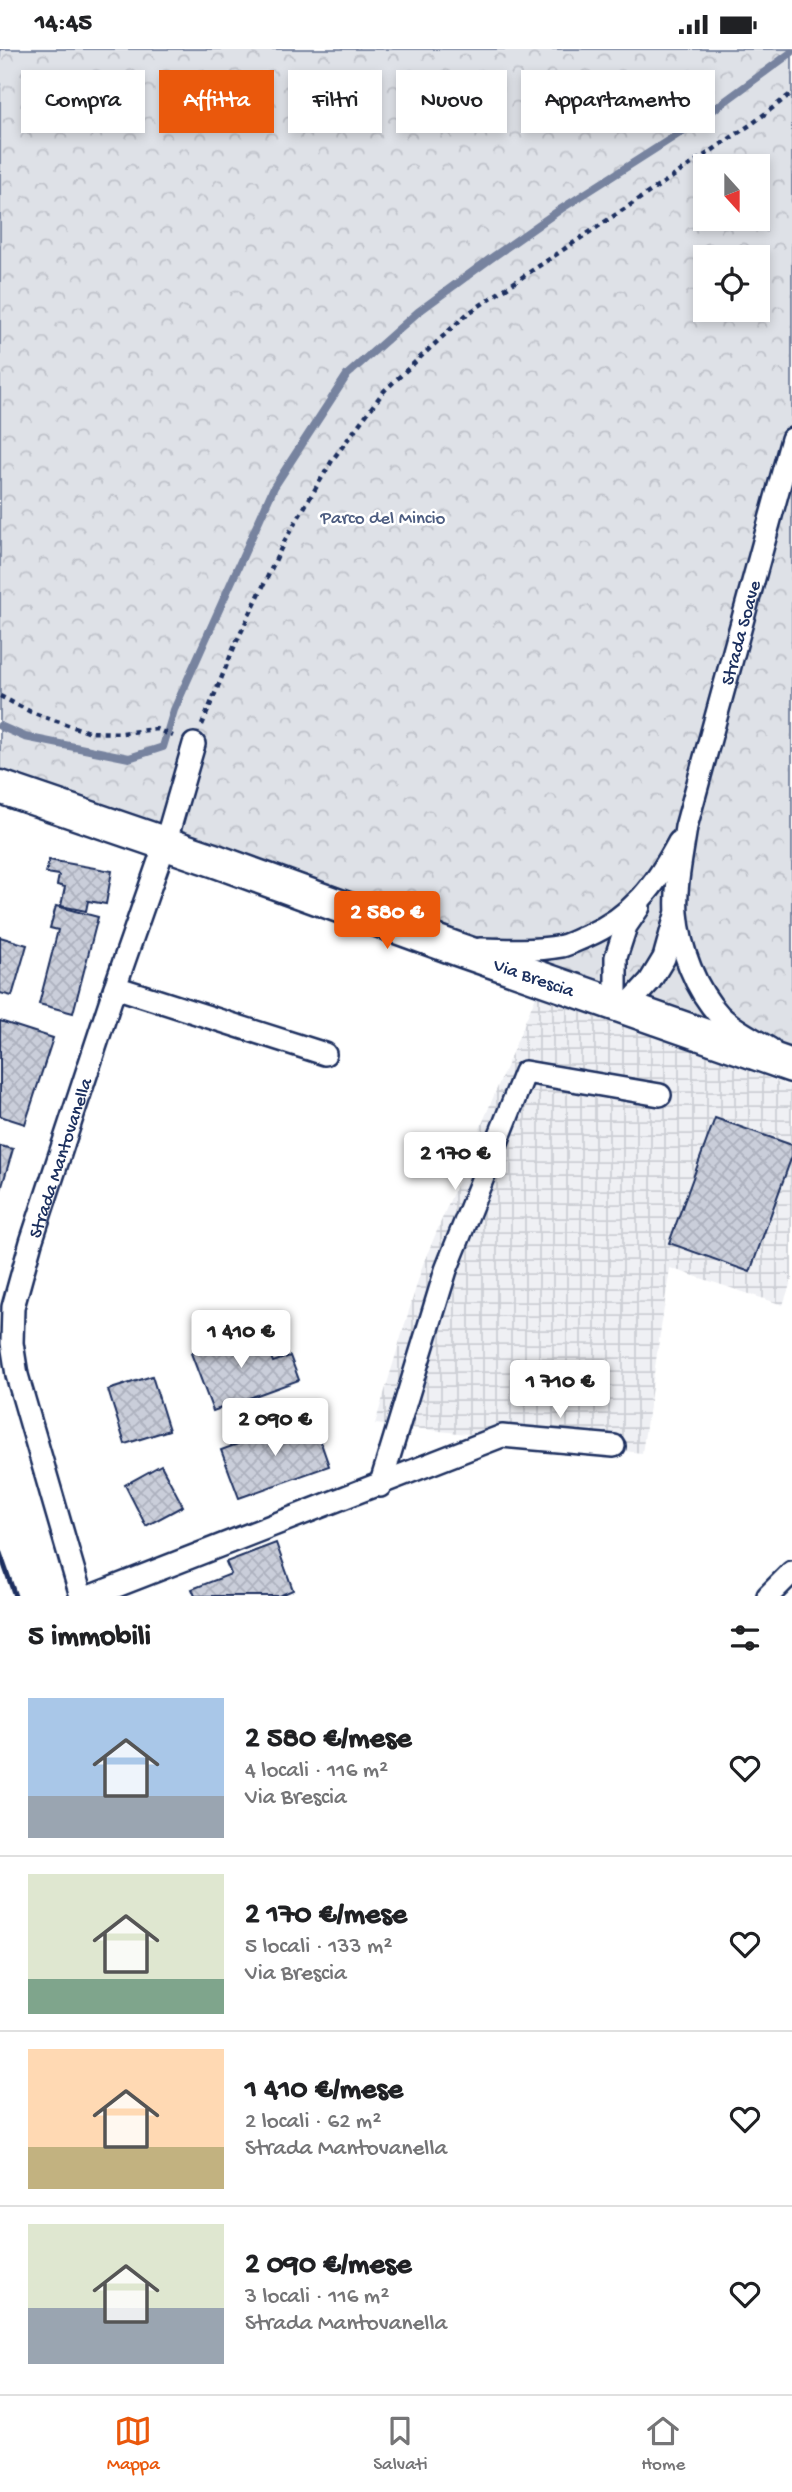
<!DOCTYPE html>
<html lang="it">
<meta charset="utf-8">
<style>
body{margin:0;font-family:"Gochi Hand",sans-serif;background:#f6f6f6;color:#202124;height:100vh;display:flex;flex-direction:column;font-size:26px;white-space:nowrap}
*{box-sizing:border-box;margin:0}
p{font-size:23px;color:#757577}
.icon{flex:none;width:38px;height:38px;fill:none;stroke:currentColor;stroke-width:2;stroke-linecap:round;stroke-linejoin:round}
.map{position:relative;height:1547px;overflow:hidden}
.sheet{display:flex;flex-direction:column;background:#fff;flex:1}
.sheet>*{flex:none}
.top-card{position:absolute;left:21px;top:21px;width:751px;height:63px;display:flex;gap:14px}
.needle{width:46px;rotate:159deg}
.tools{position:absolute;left:693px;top:105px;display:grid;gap:14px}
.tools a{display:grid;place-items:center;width:77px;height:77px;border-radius:0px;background:#fff;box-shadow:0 4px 10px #0003;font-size:35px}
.price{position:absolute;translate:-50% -60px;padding:0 16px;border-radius:7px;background:#fff;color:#222;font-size:23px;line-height:46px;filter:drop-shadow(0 2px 4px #0008)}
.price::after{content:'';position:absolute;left:50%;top:42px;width:21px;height:16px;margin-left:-10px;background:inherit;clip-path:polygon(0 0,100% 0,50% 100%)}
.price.on{background:#ea580c;color:#fff}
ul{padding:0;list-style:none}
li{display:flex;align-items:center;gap:21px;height:175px;padding:0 28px}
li+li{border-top:2px solid #e0e0e0}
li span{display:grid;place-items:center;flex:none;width:196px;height:140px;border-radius:0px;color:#555}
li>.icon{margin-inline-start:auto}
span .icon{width:84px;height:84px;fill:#fffc;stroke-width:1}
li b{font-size:30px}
h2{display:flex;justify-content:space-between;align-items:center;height:84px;padding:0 28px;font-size:30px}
.tag{padding:0 24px;border-radius:0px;background:#fff;box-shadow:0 4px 10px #0003;font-size:24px;line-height:63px}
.tag.on{background:#ea580c;color:#fff}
.status{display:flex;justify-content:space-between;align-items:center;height:49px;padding:0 35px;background:#fff;direction:ltr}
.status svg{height:19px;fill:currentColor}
.tabs{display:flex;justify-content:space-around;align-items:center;height:98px;border-top:2px solid #e0e0e0;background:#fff;font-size:19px;color:#757577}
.tabs a{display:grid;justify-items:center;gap:4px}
.tabs .on{color:#ea580c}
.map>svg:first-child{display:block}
.industrial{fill:url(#industrial-grid)}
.park{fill:url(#park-crowns);stroke:#7c88a2;stroke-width:2;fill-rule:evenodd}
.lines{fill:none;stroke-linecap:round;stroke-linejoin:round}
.stream{stroke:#77839f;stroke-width:8}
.building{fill:url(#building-cross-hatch);stroke:#1b2f5e;stroke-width:2}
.street-casing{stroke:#1b2f5e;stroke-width:26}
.secondary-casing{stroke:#1b2f5e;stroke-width:37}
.path{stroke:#1b2f5e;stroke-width:4.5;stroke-dasharray:5 5;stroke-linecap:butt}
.street{stroke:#fff;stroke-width:21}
.secondary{stroke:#fff;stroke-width:32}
.rail{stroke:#1b2f5e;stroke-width:5}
.labels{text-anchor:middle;stroke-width:5;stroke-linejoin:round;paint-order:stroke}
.park-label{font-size:19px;fill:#4c5c80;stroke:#fff}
.street-label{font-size:19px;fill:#1b2f5e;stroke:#fff}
</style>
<div class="status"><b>14:45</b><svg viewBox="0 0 49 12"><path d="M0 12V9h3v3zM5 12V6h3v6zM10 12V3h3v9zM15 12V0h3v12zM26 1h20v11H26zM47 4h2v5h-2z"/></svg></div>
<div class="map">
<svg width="792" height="1547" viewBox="0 0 792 1547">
<defs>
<pattern id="industrial-grid" width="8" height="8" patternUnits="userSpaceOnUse" patternTransform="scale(1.75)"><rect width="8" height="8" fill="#eff0f4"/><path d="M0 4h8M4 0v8" fill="none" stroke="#ccced4"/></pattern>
<pattern id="park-crowns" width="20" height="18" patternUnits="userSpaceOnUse" patternTransform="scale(1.75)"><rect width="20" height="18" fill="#dee1e7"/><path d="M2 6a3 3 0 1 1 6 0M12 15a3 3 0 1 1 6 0" fill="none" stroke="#bec1c9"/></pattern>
<pattern id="building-cross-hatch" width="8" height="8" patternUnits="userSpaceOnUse" patternTransform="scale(1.75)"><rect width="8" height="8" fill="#caceda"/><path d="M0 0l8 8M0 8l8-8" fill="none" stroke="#adb1be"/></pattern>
</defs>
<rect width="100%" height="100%" fill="#fff"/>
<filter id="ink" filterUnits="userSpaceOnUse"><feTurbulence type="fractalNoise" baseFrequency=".0143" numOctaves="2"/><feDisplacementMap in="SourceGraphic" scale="14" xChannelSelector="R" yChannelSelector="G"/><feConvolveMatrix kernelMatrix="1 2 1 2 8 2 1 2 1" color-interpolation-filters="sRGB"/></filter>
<g filter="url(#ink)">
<path class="industrial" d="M538 942 792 1038V1230L783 1256 670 1219 642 1404 375 1375 423 1215Z"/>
<path class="park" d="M0 0H792V1019L0 744ZM705 117H758V170H705ZM705 208H758V261H705Z"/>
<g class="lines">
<path class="stream" d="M0 677 25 688 129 709 163 698 174 661 274 438 347 326 418 263 490 210 561 160 694 75 792 3"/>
</g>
<g class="building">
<path d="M49 811 112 822 106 855 88 852 86 862 61 857 65 838 57 836 59 826 46 824Z"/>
<path d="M56 857 98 868 73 964 39 955 58 881 50 879Z"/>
<path d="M0 888 27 896 12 947 0 944Z"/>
<path d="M0 972 53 989 25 1075 0 1067Z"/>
<path d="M715 1069 792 1096V1107L750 1223 669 1194Z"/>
<path d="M0 1097 13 1100 0 1144Z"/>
<path d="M260 1279 273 1313 290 1307 299 1331 213 1362 191 1304Z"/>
<path d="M152 1327 169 1381 125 1395 108 1341Z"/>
<path d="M312 1368 329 1417 239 1449 221 1401Z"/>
<path d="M161 1416 183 1457 146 1477 125 1436Z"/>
<path d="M276 1494 293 1541 279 1547H195L192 1540 231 1525 226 1513Z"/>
</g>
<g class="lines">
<defs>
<g id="street">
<path d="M480 900C507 901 535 902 562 897 570 895 579 890 587 887 633 867 656 836 679 793"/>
<path d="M115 938 325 1005"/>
<path d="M616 955V908L626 877 639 858"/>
<path d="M626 958 650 932 664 909 676 866"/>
<path id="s1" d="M770 1000C754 990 733 980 720 967 695 940 680 900 677 864 675 836 682 806 686 778L792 390"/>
<path d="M380 1437 446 1221 525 1023 660 1046"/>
<path id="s2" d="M81 1547 17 1326 12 1294 13 1258 31 1193 115 938 165 795 194 695"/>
<path d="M91 1547 502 1387 614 1397"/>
<path d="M768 1547 792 1523"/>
</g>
<g id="secondary">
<path id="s3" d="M0 738 216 812 457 900 792 1017"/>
</g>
</defs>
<use href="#street" class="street-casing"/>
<use href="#secondary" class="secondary-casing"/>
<g class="path">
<path d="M0 647 31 663 88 683 122 684 156 680 173 687"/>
<path d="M202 676 235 596 285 491 333 410 384 342 467 265 753 74 792 44"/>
</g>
<use href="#street" class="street"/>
<use href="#secondary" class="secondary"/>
<path class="rail" d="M0 1504 15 1547"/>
</g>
</g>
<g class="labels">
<g class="park-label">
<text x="383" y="474">Parco del Mincio</text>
</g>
<g class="street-label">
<text dy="7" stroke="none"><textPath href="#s1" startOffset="462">Strada Soave</textPath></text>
<text dy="7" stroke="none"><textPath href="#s3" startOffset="567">Via Brescia</textPath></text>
<text dy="7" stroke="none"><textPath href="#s2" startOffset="455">Strada Mantovanella</textPath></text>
</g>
</g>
</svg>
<div class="tools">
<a><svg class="needle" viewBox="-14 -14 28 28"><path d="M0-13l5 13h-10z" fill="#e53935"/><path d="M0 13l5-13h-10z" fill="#757577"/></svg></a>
<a><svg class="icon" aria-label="locate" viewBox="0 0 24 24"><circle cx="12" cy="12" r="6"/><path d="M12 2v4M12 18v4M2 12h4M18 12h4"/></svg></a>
</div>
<b class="price on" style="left:387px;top:902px">2 580 €</b>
<b class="price" style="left:455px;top:1143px">2 170 €</b>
<b class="price" style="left:241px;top:1321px">1 410 €</b>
<b class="price" style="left:560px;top:1371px">1 710 €</b>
<b class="price" style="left:275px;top:1409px">2 090 €</b>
<div class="top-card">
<a class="tag">Compra</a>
<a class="tag on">Affitta</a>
<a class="tag">Filtri</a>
<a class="tag">Nuovo</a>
<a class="tag">Appartamento</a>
</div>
</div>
<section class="sheet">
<h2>5 immobili<svg class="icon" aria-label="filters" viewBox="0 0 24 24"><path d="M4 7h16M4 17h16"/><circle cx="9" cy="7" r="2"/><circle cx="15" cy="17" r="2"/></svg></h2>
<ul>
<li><span style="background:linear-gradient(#a9c7e8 70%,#9aa5b1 0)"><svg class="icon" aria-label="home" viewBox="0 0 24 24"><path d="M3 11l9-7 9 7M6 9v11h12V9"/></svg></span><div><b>2 580 €/mese</b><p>4 locali · 116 m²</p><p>Via Brescia</p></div><svg class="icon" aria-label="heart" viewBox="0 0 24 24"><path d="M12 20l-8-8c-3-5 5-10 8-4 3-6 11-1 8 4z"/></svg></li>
<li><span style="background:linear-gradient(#dfe7d0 75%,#7fa58c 0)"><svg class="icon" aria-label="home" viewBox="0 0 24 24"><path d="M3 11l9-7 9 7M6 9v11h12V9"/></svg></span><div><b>2 170 €/mese</b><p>5 locali · 133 m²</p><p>Via Brescia</p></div><svg class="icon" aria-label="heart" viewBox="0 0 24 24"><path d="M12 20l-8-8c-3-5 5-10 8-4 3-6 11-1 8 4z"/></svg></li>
<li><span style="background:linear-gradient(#ffd9b3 70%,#c2b280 0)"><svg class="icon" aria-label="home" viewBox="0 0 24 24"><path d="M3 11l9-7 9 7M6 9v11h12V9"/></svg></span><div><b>1 410 €/mese</b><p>2 locali · 62 m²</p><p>Strada Mantovanella</p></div><svg class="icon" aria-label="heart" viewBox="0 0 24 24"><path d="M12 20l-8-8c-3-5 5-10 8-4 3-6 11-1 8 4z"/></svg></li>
<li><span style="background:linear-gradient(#dfe7d0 60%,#9aa5b1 0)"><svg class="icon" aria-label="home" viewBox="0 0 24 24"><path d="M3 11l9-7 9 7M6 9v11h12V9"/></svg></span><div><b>2 090 €/mese</b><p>3 locali · 116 m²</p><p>Strada Mantovanella</p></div><svg class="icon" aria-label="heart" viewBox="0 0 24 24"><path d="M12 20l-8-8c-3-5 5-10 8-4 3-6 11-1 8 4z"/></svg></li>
</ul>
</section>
<nav class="tabs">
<a class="on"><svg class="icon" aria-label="map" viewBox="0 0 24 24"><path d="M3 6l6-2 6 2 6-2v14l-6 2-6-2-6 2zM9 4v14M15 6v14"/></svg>Mappa</a>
<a><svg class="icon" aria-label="saved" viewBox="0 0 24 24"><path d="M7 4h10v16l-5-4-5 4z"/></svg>Salvati</a>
<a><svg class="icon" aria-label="home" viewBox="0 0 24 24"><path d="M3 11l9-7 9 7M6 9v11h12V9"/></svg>Home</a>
</nav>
